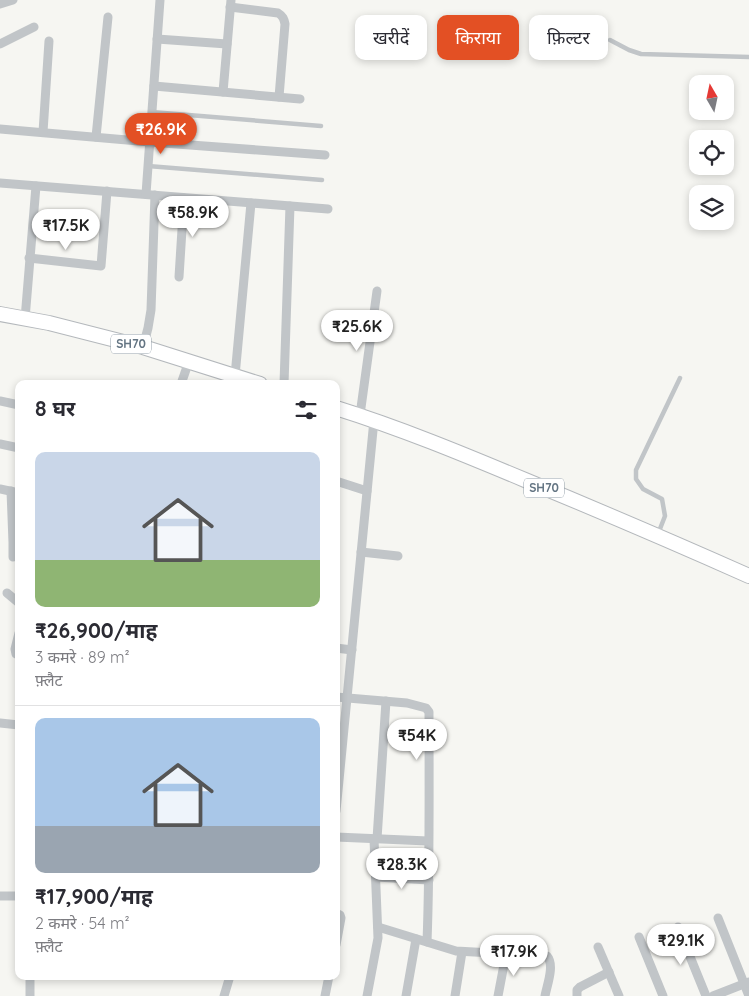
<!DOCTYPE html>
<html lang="hi">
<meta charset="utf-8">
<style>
body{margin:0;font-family:Quicksand,"Noto Sans Devanagari",sans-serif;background:#f7f7f7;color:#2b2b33;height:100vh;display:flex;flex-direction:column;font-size:19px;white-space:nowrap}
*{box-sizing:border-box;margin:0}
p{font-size:16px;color:#7c7c81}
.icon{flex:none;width:28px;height:28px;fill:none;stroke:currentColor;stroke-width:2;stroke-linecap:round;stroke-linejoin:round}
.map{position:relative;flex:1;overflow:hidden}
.drawer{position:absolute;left:15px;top:380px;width:325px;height:600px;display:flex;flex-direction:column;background:#fff;border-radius:10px;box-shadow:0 2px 8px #0003}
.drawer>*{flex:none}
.banner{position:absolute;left:355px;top:15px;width:319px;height:45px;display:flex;gap:10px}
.needle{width:32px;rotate:351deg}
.buttons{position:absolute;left:689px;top:75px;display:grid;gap:10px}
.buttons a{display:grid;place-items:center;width:45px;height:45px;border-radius:10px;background:#fff;box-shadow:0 2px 8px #0003;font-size:25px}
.price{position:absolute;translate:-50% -42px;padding:0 11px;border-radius:18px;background:#fff;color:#222;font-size:16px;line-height:32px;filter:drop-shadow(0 1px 2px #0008)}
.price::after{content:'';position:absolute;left:50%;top:30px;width:15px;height:11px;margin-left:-8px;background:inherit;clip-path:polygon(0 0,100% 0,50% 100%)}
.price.selected{background:#e35024;color:#fff}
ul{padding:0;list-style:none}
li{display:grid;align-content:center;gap:10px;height:265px;padding:0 20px}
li+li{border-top:1px solid #e1e1e2}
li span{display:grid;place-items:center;height:155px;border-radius:10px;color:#555}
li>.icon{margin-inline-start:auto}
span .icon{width:90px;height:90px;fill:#fffc;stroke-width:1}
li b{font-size:21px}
h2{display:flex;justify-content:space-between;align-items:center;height:60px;padding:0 20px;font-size:21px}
.tag{padding:0 18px;border-radius:10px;background:#fff;box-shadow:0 2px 8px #0003;font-size:18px;line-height:45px}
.tag.selected{background:#e35024;color:#fff}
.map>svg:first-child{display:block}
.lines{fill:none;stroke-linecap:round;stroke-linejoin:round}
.primary-casing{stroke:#b4b8bc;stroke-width:16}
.lane{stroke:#c1c5c8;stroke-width:4.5}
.street{stroke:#c1c5c8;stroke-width:9}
.primary{stroke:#fff;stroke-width:14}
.labels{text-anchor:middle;stroke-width:5;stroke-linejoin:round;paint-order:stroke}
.shield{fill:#fff;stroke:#929ea8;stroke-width:1}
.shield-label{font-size:12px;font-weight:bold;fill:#647583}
</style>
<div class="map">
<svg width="749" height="996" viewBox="0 0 749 996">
<rect width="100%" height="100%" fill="#f6f6f2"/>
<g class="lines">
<defs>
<g id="primary">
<path d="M0 314 49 323 143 347 260 384"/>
<path d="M336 408C400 428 463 454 525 480 600 511 675 543 749 576"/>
</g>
</defs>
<use href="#primary" class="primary-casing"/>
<g class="lane">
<path d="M610 40 629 50 641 54 749 57"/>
<path d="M152 112 321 126"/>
<path d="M148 166 322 180"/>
<path d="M658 534 665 516 662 499 643 489 636 479V470L680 378"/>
</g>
<g class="street">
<path d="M0 4 13 0"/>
<path d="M230 7 278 13C283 16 284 19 285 24L279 97"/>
<path d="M157 39 227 44"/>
<path d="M0 44 34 27"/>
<path d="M154 86 300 99"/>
<path d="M223 92 231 0"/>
<path d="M0 129 150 142 325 155"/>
<path d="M43 132 49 41"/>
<path d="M96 137 108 17"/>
<path d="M0 183 328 209"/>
<path d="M146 194 160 0"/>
<path d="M29 258 101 266 107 191"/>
<path d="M179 277 184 198"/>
<path d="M25 319 36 186"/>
<path d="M143 347 148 328 151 310 155 195"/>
<path d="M235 376 251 203"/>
<path d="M181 384 189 361"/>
<path d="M284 384 290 206"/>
<path d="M0 401 19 405"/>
<path d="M360 415 377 291"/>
<path d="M0 444 19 448"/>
<path d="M336 481 367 491"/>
<path d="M0 489 19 493"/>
<path d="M11 491 13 542V557"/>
<path d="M361 552 398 556"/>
<path d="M7 593 19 603"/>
<path d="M19 633 15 649 16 654 19 655"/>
<path d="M336 648 352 650"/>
<path d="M336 697 407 703 426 708 429 712C429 788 430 865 427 942"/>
<path d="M0 723 19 725"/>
<path d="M336 811 374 420"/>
<path d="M336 837 428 841"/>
<path d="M377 839 386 701"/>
<path d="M376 877 429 880"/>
<path d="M0 896H19"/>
<path d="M336 913 340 915 341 918 336 945"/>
<path d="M718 918 749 996"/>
<path d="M378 927 456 951 547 956C555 965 547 985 545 996"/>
<path d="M678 927 706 996"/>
<path d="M639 937 663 996"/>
<path d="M598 947 619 996"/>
<path d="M30 996V976"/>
<path d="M224 996 230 976"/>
<path d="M325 996 329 976"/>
<path d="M367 996 378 938 374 839"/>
<path d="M406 996 416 939"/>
<path d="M455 996 462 952"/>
<path d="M498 996 506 954"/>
<path d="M577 996V990L580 987 609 972"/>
<path d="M713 996 749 982"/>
</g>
<use href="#primary" class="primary"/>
</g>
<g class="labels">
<g class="shield">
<rect x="111" y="334.5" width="40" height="19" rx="4"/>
<rect x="524" y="478.5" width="40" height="19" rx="4"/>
</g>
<g class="shield-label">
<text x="131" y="348">SH70</text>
<text x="544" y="492">SH70</text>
</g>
</g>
</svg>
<div class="buttons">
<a><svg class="needle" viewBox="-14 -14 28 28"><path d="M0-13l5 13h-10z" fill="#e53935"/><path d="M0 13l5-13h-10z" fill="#7c7c81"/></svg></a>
<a><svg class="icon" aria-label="locate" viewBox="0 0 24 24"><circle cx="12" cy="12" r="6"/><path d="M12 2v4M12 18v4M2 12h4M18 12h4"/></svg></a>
<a><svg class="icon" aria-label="layers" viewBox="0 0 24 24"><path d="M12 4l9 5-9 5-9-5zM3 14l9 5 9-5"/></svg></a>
</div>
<b class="price selected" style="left:161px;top:155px">₹26.9K</b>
<b class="price" style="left:193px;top:238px">₹58.9K</b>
<b class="price" style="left:66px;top:251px">₹17.5K</b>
<b class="price" style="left:357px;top:352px">₹25.6K</b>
<b class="price" style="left:417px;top:761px">₹54K</b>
<b class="price" style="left:402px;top:890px">₹28.3K</b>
<b class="price" style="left:681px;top:966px">₹29.1K</b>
<b class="price" style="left:514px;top:977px">₹17.9K</b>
<div class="banner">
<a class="tag">खरीदें</a>
<a class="tag selected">किराया</a>
<a class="tag">फ़िल्टर</a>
</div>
<section class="drawer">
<h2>8 घर<svg class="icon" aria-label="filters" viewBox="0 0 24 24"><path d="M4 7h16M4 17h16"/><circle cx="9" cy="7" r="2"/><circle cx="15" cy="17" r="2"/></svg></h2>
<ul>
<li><span style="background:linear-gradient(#c9d6e8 70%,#8fb573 0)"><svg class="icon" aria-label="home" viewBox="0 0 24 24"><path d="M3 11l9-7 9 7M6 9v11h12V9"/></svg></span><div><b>₹26,900/माह</b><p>3 कमरे · 89 m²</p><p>फ़्लैट</p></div></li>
<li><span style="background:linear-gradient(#a9c7e8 70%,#9aa5b1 0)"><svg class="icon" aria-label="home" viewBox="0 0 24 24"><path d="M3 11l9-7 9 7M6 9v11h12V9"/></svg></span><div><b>₹17,900/माह</b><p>2 कमरे · 54 m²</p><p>फ़्लैट</p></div></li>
</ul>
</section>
</div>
